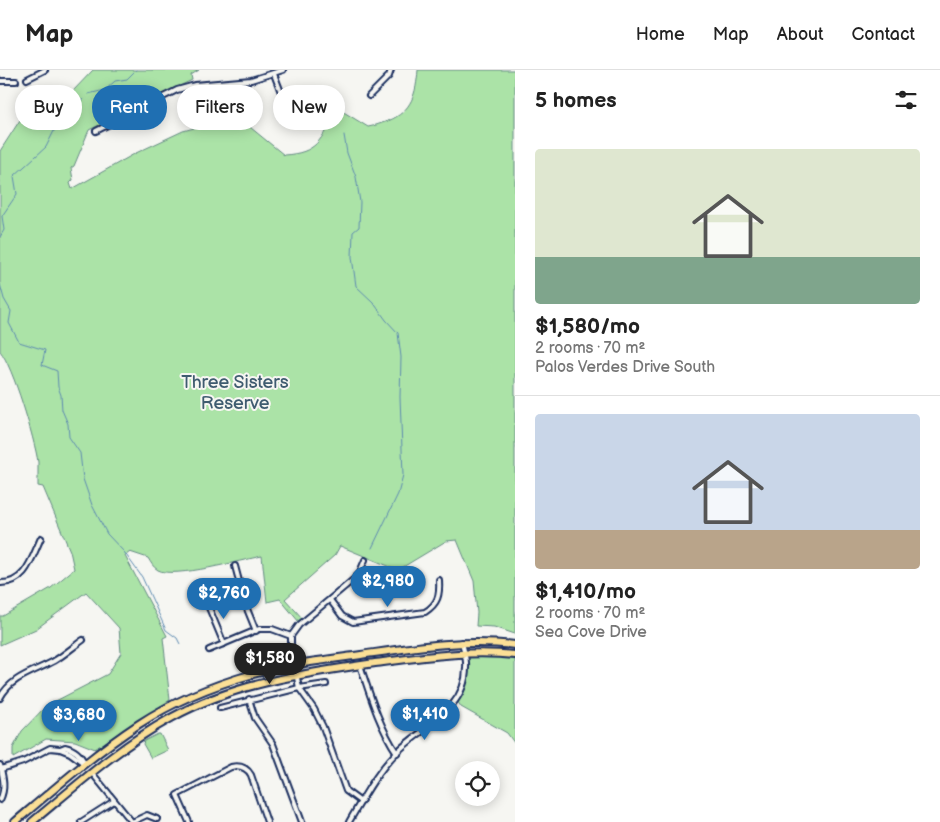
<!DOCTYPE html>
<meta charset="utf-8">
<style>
body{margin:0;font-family:"Balsamiq Sans",sans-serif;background:#f6f6f6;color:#222;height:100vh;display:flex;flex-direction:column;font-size:19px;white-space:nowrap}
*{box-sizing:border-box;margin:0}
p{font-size:16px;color:#767676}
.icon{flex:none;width:28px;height:28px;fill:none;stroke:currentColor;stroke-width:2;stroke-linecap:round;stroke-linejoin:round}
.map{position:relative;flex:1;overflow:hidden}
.panel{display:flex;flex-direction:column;background:#fff;width:425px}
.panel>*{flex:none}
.banner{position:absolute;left:15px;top:15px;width:425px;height:45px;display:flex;gap:10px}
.tools{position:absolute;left:455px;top:691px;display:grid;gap:10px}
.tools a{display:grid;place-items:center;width:45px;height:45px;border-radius:50%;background:#fff;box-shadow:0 2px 12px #0003;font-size:25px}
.price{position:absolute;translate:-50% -42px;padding:0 11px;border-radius:18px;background:#1f6fb2;color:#fff;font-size:16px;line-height:32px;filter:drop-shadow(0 1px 2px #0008)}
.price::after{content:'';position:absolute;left:50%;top:30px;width:15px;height:11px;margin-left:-8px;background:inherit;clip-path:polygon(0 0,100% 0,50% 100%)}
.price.active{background:#222;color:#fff}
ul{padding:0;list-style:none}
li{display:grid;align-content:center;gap:10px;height:265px;padding:0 20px}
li+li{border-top:1px solid #e0e0e0}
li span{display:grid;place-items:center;height:155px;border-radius:5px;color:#555}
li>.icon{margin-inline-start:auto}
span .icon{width:90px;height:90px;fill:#fffc;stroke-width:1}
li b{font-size:21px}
h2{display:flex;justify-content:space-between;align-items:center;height:60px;padding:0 20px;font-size:21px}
.tag{padding:0 18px;border-radius:22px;background:#fff;box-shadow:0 2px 12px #0003;font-size:18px;line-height:45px}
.tag.active{background:#1f6fb2;color:#fff}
header{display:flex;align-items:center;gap:30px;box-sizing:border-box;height:70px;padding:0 25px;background:#fff;border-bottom:1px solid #e0e0e0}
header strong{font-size:24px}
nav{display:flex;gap:28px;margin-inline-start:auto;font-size:18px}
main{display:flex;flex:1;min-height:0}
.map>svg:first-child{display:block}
.green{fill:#abe3a7;stroke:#638982}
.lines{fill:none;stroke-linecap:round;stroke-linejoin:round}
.stream{stroke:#5d8ab1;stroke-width:1}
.minor-casing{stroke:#1b2f5e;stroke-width:8}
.primary-casing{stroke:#1b2f5e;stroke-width:10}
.minor{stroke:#f6f6f2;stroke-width:4}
.primary{stroke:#fbdf96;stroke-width:6}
.labels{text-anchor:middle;stroke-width:4;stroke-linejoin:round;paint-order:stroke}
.park-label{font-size:18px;fill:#3f5c70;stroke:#f6f6f2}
</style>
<header>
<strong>Map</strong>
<nav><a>Home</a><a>Map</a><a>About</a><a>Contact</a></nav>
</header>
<main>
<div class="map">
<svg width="515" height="752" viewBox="0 0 515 752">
<rect width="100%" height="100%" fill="#f6f6f2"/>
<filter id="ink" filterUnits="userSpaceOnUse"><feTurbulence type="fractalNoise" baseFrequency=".02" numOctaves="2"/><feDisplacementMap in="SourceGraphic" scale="10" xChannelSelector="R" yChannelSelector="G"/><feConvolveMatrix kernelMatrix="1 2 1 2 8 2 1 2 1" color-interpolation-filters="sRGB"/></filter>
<g filter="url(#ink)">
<g class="green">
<path d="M93 0H199L191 5 192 10 89 60 74 96 71 98 73 110 70 113 72 119 136 83 183 61 209 54 231 52 245 53 284 85C317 83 321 70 335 43L342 41 368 57C375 56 381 53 388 51 412 41 416 24 418 0H515V564L494 557 476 556 477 543 474 511 457 470 446 471 398 500 340 476 335 485 285 529 303 549 299 552 280 529 267 532 262 486C242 490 174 509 158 500 153 497 151 493 148 488L130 482 125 486 167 566 163 568 170 630 95 679 75 671 46 669 13 688V678L22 661 46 636 108 604 121 583 119 558 86 522 36 559 0 575V546H3L51 518 74 499 70 481 43 417 38 416C38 408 38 400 38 392 35 371 13 296 0 281V81L20 50 44 42 73 21Z"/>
<path d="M471 585 515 589V674L507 663 461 637 458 632C468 619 468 604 468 588Z"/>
<path d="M158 664H160L168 680 151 688 143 674 144 671Z"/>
</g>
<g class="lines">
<g class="stream">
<path d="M344 65 347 83 356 107 360 132 359 157 353 162 352 187 356 216 373 232 386 250 398 263 401 287 400 327 403 405 398 424 372 478"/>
<path d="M0 167 4 160 2 146 17 124 14 106 46 77 57 55 88 24 105 20 115 11 127 9 136 0"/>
<path d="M0 214 4 229 11 241 9 253 19 272 45 280 42 295 57 301 58 317 61 325 62 340 68 354 69 367 80 383 83 409 92 435 107 464 124 482 142 507 166 560 177 568 180 574"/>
</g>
<defs>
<g id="minor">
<path d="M274 4 284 30 305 46"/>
<path d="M27 9 45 0"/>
<path d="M0 11H16"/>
<path d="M369 26 389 6 391 0"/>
<path d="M96 61 177 20 195 15 251 10 283 0"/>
<path d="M235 496 245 534 256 561"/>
<path d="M0 513C26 514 32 487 41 468"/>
<path d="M330 530 342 546 353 552 425 542C438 534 440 525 439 510"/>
<path d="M207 533 224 574"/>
<path d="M209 580 259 559H272L291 566"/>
<path d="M360 595C370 625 379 656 397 683"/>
<path d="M0 628C12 606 34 602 54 591 64 585 73 577 83 570"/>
<path d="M249 629 255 648 273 674 302 752"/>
<path d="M220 638 299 618 326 614"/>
<path d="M60 679 65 677C75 679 81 685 85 694"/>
<path d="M0 695C3 707 6 718 0 730"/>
<path d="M1 699 23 692 50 678 60 679 70 683 85 694"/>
<path d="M92 703 132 752"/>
<path d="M361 732 346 721 323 657 314 639 299 618 291 577V566L299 555 354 509 359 504 365 490"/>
<path d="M81 752 114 731"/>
<path d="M132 752 147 745 157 749"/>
<path d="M189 752 177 725 231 697C240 695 247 698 251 705L267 752"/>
<path d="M349 752C363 728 376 703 396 683 422 657 466 640 466 598 467 590 464 581 462 572"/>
</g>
<g id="primary">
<path d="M15 752C55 718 95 683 139 654 174 631 214 615 253 604 288 594 325 590 361 585 415 577 460 569 515 575"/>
<path d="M32 752C77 715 120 676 171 648 234 613 306 603 375 593 422 587 468 580 515 585"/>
</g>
</defs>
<use href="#minor" class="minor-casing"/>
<use href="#primary" class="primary-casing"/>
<use href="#minor" class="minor"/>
<use href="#primary" class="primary"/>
</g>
</g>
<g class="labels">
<g class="park-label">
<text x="235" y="318">Three Sisters<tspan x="235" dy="21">Reserve</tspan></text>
</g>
</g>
</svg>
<div class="tools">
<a><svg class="icon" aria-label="locate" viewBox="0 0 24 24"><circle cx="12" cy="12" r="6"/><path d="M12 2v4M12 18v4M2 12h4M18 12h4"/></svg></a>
</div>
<b class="price" style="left:388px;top:538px">$2,980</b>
<b class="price" style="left:224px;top:550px">$2,760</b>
<b class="price active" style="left:270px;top:615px">$1,580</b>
<b class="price" style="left:425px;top:671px">$1,410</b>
<b class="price" style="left:79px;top:672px">$3,680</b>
<div class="banner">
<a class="tag">Buy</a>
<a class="tag active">Rent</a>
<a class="tag">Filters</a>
<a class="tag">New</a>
</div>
</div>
<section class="panel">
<h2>5 homes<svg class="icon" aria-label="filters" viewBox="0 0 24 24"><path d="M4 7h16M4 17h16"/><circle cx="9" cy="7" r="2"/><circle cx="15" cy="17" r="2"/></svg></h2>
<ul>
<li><span style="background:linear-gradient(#dfe7d0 70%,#7fa58c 0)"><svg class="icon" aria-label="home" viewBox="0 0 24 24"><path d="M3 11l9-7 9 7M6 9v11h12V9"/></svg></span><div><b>$1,580/mo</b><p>2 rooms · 70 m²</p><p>Palos Verdes Drive South</p></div></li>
<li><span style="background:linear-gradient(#c9d6e8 75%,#b9a48a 0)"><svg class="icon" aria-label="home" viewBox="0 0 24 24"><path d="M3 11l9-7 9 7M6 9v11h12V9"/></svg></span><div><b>$1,410/mo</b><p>2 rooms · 70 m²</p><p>Sea Cove Drive</p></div></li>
</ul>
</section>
</main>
